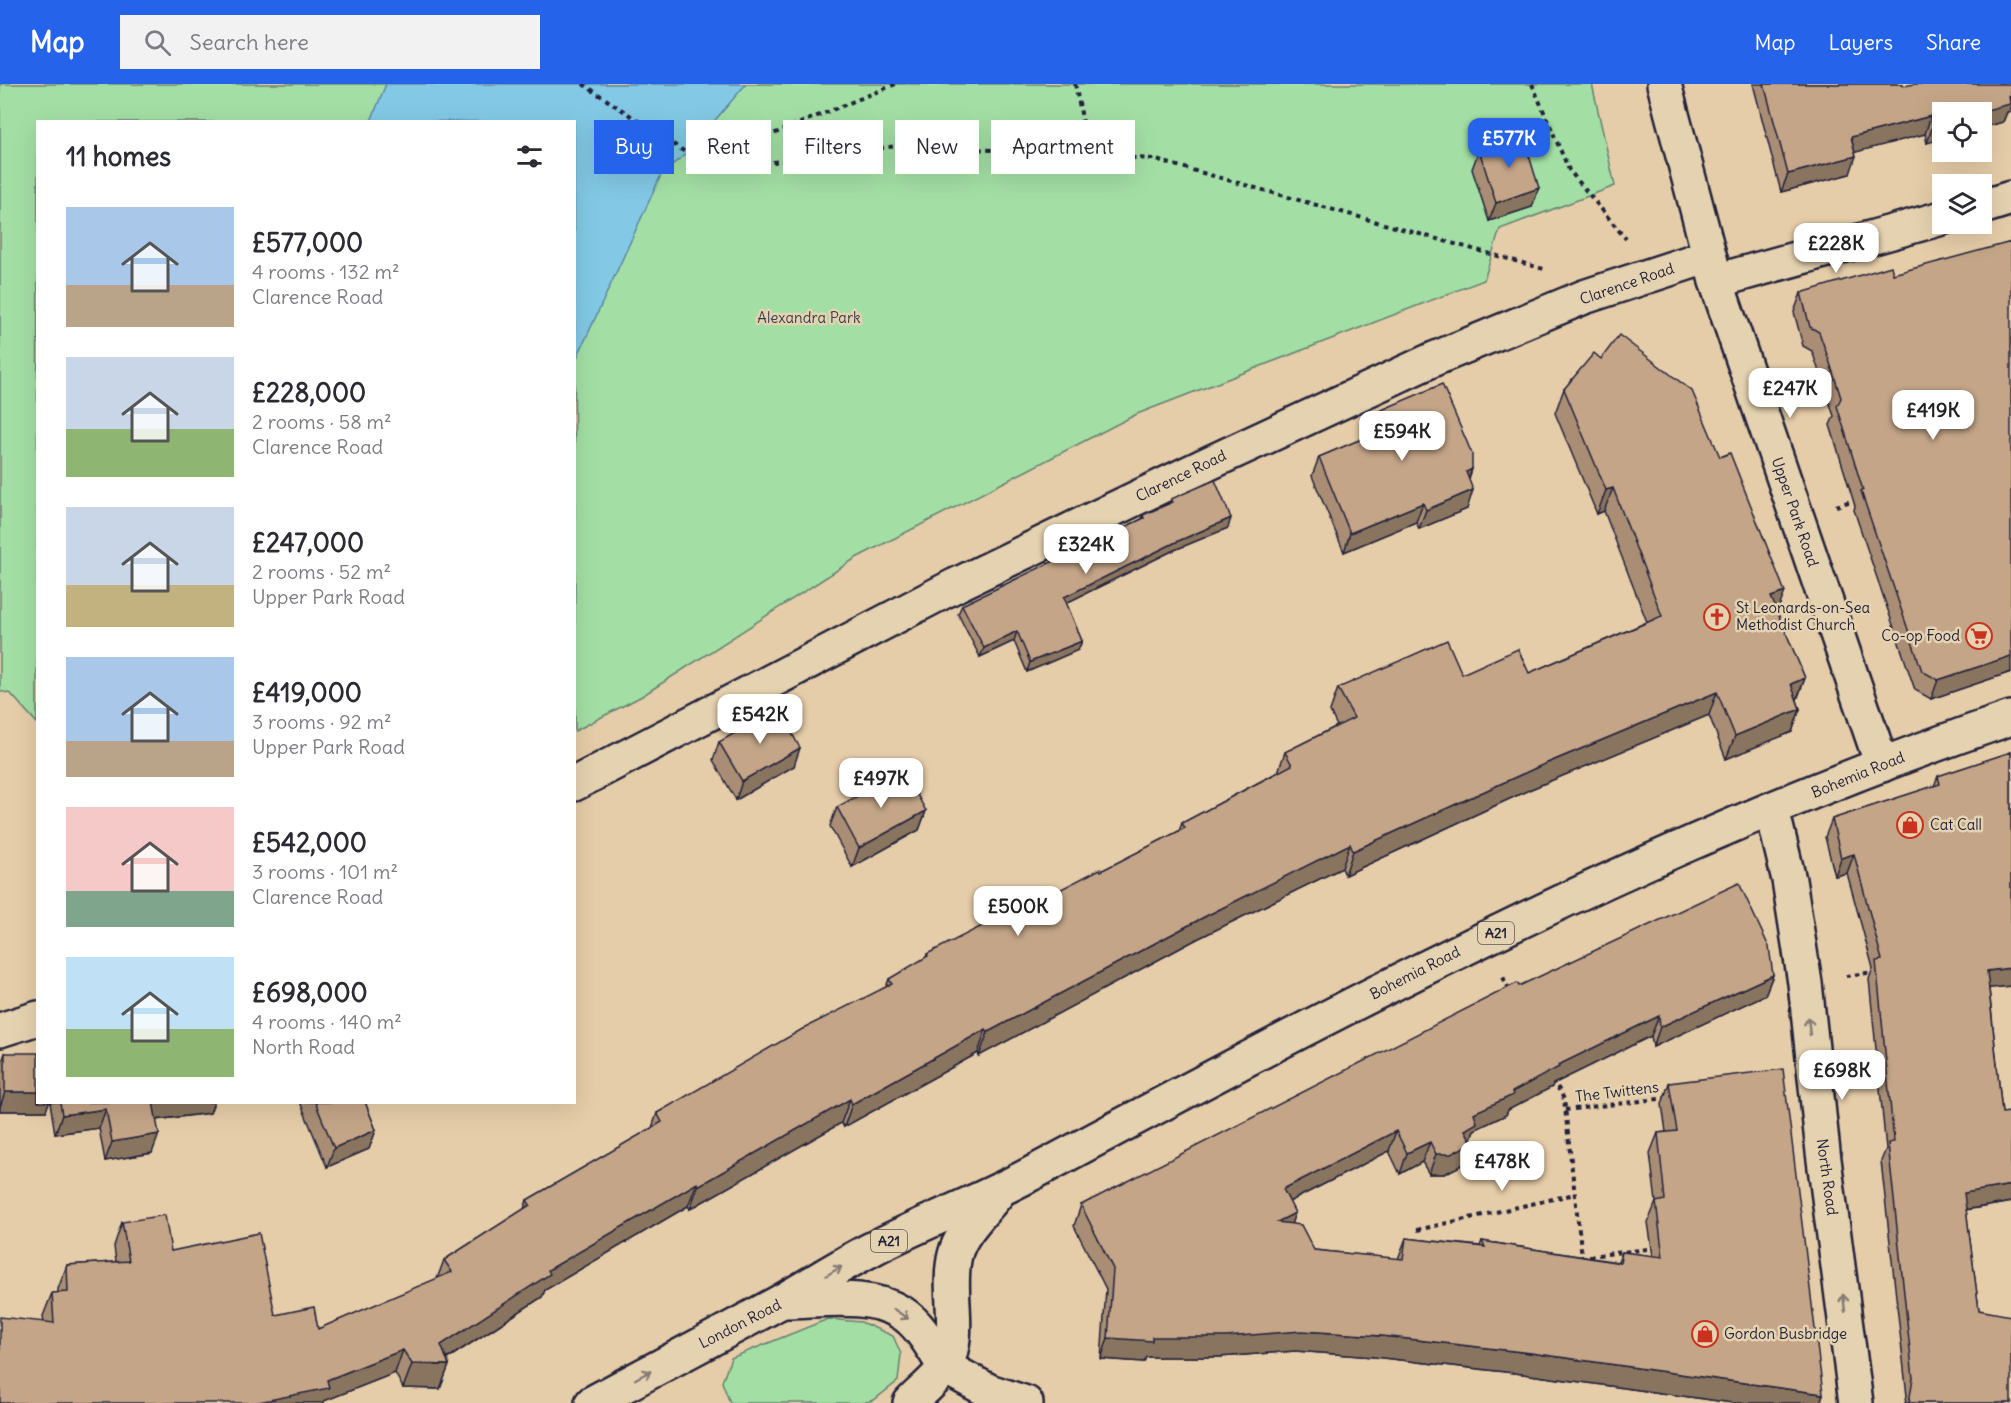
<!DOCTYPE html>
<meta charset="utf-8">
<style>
body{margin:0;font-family:Delius,sans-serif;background:#f2f2f3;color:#2b2b33;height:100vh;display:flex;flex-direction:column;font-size:22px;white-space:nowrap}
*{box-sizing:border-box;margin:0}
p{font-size:20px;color:#7c7c81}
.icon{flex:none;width:33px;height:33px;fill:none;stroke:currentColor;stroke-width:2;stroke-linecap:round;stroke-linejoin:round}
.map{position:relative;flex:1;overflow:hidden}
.drawer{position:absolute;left:36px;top:36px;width:540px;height:984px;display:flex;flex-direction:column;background:#fff;border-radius:0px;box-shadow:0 6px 24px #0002}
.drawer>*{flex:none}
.hud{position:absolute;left:594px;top:36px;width:570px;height:54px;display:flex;gap:12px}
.fabs{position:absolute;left:1932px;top:18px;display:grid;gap:12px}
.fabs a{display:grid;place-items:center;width:60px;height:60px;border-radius:0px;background:#fff;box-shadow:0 6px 24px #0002;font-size:30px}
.price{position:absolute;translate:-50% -51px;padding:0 14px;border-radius:12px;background:#fff;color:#222;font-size:20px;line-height:39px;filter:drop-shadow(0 2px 3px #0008)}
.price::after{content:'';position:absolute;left:50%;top:36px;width:18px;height:14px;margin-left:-9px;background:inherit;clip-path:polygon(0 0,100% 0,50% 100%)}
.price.selected{background:#2563eb;color:#fff}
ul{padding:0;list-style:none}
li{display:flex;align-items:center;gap:18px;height:150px;padding:0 30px}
li span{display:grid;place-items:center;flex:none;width:168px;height:120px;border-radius:0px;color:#555}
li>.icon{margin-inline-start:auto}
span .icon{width:72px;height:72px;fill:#fffc;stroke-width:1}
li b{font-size:26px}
h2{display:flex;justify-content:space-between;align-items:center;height:72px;padding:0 30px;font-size:26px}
.chip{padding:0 21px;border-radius:0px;background:#fff;box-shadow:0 6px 24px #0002;font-size:21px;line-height:54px}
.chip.selected{background:#2563eb;color:#fff}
header{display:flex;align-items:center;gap:36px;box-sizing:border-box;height:84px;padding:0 30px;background:#2563eb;color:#fff}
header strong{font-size:28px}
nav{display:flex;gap:33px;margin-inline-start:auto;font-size:21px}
.search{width:420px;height:54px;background:#f2f2f3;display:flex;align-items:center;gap:15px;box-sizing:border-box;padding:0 21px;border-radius:0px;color:#7c7c81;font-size:22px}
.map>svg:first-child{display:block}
.green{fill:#a3dfa5;stroke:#628070;stroke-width:1.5}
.water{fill:#83c9e5;stroke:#5c86a1;stroke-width:1.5}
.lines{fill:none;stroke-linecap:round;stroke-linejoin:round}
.street-casing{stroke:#22223b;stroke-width:38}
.primary-casing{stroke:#22223b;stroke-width:38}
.highway-casing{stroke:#22223b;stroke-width:38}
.path{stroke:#22223b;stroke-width:4;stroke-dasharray:4.5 4.5;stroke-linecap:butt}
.street{stroke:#e5d2b0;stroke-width:33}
.primary{stroke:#e5d2b0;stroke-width:33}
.highway{stroke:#e5d2b0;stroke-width:33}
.wall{fill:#a98e75;stroke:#22223b;stroke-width:1.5}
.shaded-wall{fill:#89745f;stroke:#22223b;stroke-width:1.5}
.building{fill:#c4a588;stroke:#22223b;stroke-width:1.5}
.oneway{stroke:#847a76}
.labels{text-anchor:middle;stroke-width:5;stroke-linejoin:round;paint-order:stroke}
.shield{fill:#e5d2b0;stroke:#5c575e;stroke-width:1.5}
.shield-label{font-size:14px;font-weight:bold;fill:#22223b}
.street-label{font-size:15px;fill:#22223b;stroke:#e5d2b0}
.park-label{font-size:15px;fill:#353e4b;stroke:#e5d2b0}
.poi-label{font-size:15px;fill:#22223b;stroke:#e5d2b0;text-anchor:start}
</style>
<header>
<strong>Map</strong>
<div class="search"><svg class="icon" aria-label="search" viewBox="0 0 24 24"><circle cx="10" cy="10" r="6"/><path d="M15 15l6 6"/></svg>Search here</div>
<nav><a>Map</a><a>Layers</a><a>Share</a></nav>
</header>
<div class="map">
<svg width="2011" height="1319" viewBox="0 0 2011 1319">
<rect width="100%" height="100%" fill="#e6cda9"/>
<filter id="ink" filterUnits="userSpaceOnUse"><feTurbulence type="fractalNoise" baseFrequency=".0167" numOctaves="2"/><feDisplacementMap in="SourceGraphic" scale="12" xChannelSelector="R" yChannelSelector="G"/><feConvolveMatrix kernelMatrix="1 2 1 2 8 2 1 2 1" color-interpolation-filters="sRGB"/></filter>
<g filter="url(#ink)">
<g class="green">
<path d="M0 0H1592L1615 102 1500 145 1484 196 1137 330 856 474 642 612 575 647 574 38H38L37 639 11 610 0 607Z"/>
<path d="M828 1235 861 1238 893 1252 901 1270 898 1297 874 1316 862 1319H730L722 1298 731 1274Z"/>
</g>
<path class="water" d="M386 0H746L687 69 662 89 575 278 574 38 371 37Z"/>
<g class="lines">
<defs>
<g id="street">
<path d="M1664 0 1716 197 1882 681"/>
<path d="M1982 123 2011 114"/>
<path d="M1716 197 1942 134"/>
<path d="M574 700 956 501 1203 382 1434 275 1584 213 1709 172"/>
<path d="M1772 725 1789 796 1805 899 1823 1068 1856 1319"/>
<path d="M0 946 38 934"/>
</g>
<path id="primary" d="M945 1283 989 1307 1026 1319"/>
<g id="highway">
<path d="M784 1217C821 1217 869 1208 902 1229 920 1240 933 1265 945 1283"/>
<path d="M592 1319C655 1285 718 1252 780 1218 810 1201 839 1182 870 1166 921 1139 976 1119 1027 1092 1346 921 1668 750 2011 634"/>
<path d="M910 1319C920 1308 938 1295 945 1282 963 1249 946 1207 955 1171 960 1149 983 1128 997 1110"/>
</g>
</defs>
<use href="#street" class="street-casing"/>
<use href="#primary" class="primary-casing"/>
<use href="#highway" class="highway-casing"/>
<g class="path">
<path d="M583 0 712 86 905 61 1153 75 1544 185"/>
<path d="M1075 0 1083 39 1110 73"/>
<path d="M1532 0 1569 86 1626 155"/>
<path d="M713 86 751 59 896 0"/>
<path d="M1836 422 1857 415"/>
<path d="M1846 892 1874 888"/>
<path d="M1503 893 1510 907"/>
<path d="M1553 995 1564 1015 1582 1173 1656 1164"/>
<path d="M1565 1026 1667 1014"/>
<path d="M1417 1146 1575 1110"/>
</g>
<use href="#street" class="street"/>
<use href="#primary" class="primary"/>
<use href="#highway" class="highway"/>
</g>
<g class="wall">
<path d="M1753 0H1903L1904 2 2011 27 2007 28 2003 38 1982 44V28L1927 59 1925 50 1855 68 1850 90 1781 108Z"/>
<path d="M1479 66 1532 123 1489 137 1472 85Z"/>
<path d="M1801 209 2011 588 1931 615 1915 606 1854 426 1855 422 1830 341 1834 332 1823 299 1812 267 1803 262 1794 228Z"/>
<path d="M1564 305 1777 528 1805 594 1797 616 1800 625 1792 648 1726 675 1709 631 1531 705 1345 791 1342 784 1197 855 979 972 978 969 844 1043 841 1039 690 1125 688 1122 545 1206 542 1213 447 1275 449 1281 440 1305 403 1304 395 1289 324 1317 44 1238 43 1232 52 1209H58V1205L67 1181 116 1178 114 1162 122 1138 171 1167 275 1231 318 1245 437 1195 444 1176 524 1125 527 1116 652 1044 657 1029 886 903 889 895 926 874 927 870 1101 787 1179 747 1182 739 1278 688 1285 668 1337 642 1330 627 1338 604 1462 590 1529 589 1647 538 1604 427 1597 430 1555 329Z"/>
<path d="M1377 328 1472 385 1469 395 1467 425 1419 445 1416 438 1344 468 1312 392 1319 373 1372 351 1371 347Z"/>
<path d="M1171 415 1228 444 1172 467 1066 519 1082 557 1078 566 1027 588 1014 557 980 573 958 530 962 521 1142 435 1143 431 1170 419Z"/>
<path d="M719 658 794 682 736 716 713 676Z"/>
<path d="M2011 668V902L1989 904 2002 1029 2011 1028V1118L1966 1126 1979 1226 2011 1319H1905L1907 1312 1881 1077 1886 1065 1869 895 1873 884 1847 789 1835 792 1825 753 1832 735 1934 702 1938 692Z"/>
<path d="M837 723 926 727 919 746 852 783 830 742Z"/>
<path d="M1773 891 1765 911 1653 963 1651 952 1553 1000 1552 1003 1508 1026 1506 1031 1474 1046 1470 1057 1472 1059 1464 1080 1444 1090H1429L1422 1078 1400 1090 1389 1067 1289 1118 1295 1129 1291 1140 1314 1166 1398 1175 1406 1154 1480 1162 1482 1157 1618 1178 1622 1168 1653 1172 1648 1138 1656 1118 1650 1069 1658 1049 1666 1048 1662 1020 1669 999 1823 1310 1820 1319H1733L1523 1290 1374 1273 1295 1267 1219 1273H1146L1144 1278 1101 1275 1106 1205 1074 1142 1081 1121 1519 902Z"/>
<path d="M5 969 46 1027H0V983Z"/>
<path d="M50 1018H214L210 1029 156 1036 152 1069 105 1077 99 1044 55 1050Z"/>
<path d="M300 1018H365L376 1046 369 1065 327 1083Z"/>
</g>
<g class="shaded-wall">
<path d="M2011 11V27L2007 28 2003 38 1982 44V28H1979Z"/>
<path d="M1931 32 1925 50 1845 71 1851 53Z"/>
<path d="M1942 39V55L1927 59 1933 41Z"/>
<path d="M1856 72 1850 90 1781 108 1788 90Z"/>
<path d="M1539 104 1532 123 1489 137 1496 119Z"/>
<path d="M1472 385 1465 404 1466 388Z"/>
<path d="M1613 404 1604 427 1597 430 1606 406Z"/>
<path d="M1473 406 1467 425 1419 445 1426 426Z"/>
<path d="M1423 419 1416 438 1344 468 1350 449Z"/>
<path d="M1231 434 1228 444 1172 467 1060 522 1064 513 1176 458Z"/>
<path d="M1785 508 1776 531 1771 513Z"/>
<path d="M1017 547 1014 557 980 573 984 564Z"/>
<path d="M1082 557 1078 566 1027 588 1030 578Z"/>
<path d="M2011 572V588L1931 615 1938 596Z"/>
<path d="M1805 594 1796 617 1791 600Z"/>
<path d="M1717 608 1709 631 1531 705 1345 791 1353 767 1540 682Z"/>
<path d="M1800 625 1792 648 1726 675 1735 652Z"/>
<path d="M800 664 794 682 736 716 742 697Z"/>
<path d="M926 727 919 746 852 783 859 764Z"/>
<path d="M1350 760 1342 784 1197 855 979 972 988 948 1206 832Z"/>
<path d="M1854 770 1847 789 1835 792 1841 774Z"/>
<path d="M2011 884V902L1981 905 1987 887Z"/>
<path d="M1773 891 1765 911 1653 963 1660 943Z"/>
<path d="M1659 932 1651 952 1553 1000 1552 1003 1508 1026 1506 1031 1474 1046 1469 1060 1465 1046 1474 1029 1558 981Z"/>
<path d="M986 945 978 969 844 1043 852 1020Z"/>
<path d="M5 1008H38V1018H49L46 1027H0V1023Z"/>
<path d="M850 1015 841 1039 690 1125 698 1102Z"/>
<path d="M153 1018H214L210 1029 146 1037Z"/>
<path d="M106 1025 99 1044 55 1050 62 1031Z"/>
<path d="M376 1046 369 1065 327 1083 334 1064Z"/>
<path d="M1396 1047 1389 1067 1275 1125 1283 1105Z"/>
<path d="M159 1050 152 1069 105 1077 112 1058Z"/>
<path d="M1430 1058 1422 1078 1400 1090 1407 1069Z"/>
<path d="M1472 1059 1464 1080 1444 1090H1429L1436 1070Z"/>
<path d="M697 1099 688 1122 545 1206 542 1213 437 1281H449L440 1305 403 1304 412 1280 548 1186Z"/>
<path d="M2011 1101V1118L1957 1127 1964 1109Z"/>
<path d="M1295 1129 1288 1149 1277 1138Z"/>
<path d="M1302 1247 1382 1252 1531 1269 1823 1310 1820 1319H1733L1523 1290 1374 1273 1295 1267 1219 1273H1146L1144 1278 1101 1275 1108 1254Z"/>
<path d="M403 1266 395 1289 324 1317V1319H254L327 1296Z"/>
</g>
<g class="building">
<path d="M1764 0H1903L1904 2 1915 0H2011V11L2009 12 2010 20 1979 28H1942V39L1933 41 1931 32 1851 53 1856 72 1788 90Z"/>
<path d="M1523 52 1539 104 1496 119 1479 66Z"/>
<path d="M2011 158V572L1938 596 1922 587 1861 407 1863 406 1837 322 1841 314 1830 279 1819 248 1810 243 1801 209 1891 182 1893 190Z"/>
<path d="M1619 251 1692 307 1720 373 1730 369 1785 508 1771 513 1805 594 1791 600 1800 625 1735 652 1717 608 1540 682 1353 767 1350 760 1206 832 988 948 986 945 852 1020 850 1015 698 1102 697 1099 548 1186 550 1190 441 1261 449 1281 412 1280 403 1266 327 1296 329 1304 254 1319H0V1233L54 1239 52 1209 68 1208 67 1181 129 1177 122 1138 165 1131 171 1167 259 1149 275 1231 314 1223 318 1245 452 1188 444 1176 530 1121 527 1116 662 1038 657 1029 806 943 892 900 889 895 928 872 927 870 1047 809 1048 812 1100 785 1101 787 1185 744 1182 739 1292 681 1285 668 1354 634 1338 604 1447 556 1462 590 1518 565 1529 589 1662 532 1613 404 1606 406 1564 305 1594 269 1601 275Z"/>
<path d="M1442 300 1472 370V385L1466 388 1473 406 1426 426 1423 419 1350 449 1319 373 1385 345 1377 328Z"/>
<path d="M1215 396 1231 434 1176 458 1064 513 1082 557 1030 578 1017 547 984 564 962 521 1144 434 1143 431 1173 418 1171 415Z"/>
<path d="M778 624 800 664 742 697 719 658Z"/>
<path d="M2011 668V884L1987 887 2002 1029 2011 1028V1101L1964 1109 1979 1226 2011 1232V1319H1909L1913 1294 1888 1059 1894 1058 1876 877 1882 876 1854 770 1841 774 1832 735 1940 700 1938 692Z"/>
<path d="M904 687 926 727 859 764 837 723Z"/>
<path d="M1739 799 1769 863 1773 891 1660 943 1659 932 1558 981 1559 983 1512 1008 1513 1011 1474 1029 1477 1039 1465 1046 1472 1059 1451 1070H1436L1430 1058 1407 1069 1396 1047 1283 1105 1295 1129 1277 1138 1301 1141 1314 1166 1403 1175 1406 1154 1485 1163 1482 1157 1620 1179 1622 1168 1663 1173 1656 1118 1665 1116 1658 1049 1677 1047 1669 999 1783 985 1823 1310 1531 1269 1382 1252 1302 1247 1226 1253H1152V1257L1108 1254 1113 1185 1081 1121 1517 899 1519 902Z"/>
<rect x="5" y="969" width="33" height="39"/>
<path d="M60 1018H153L159 1050 112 1058 106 1025 62 1031Z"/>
<path d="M315 1018H365L376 1046 334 1064Z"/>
</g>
<defs><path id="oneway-shaft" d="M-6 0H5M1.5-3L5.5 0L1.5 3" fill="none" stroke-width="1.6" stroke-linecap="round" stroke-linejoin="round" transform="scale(1.5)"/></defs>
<g class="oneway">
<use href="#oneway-shaft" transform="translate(1809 942) rotate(-96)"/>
<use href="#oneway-shaft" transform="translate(834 1187) rotate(-30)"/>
<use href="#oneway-shaft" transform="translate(1844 1219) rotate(-97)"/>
<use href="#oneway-shaft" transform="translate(901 1230) rotate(34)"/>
<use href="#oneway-shaft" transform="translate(643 1291) rotate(-28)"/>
</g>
</g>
<defs>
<symbol id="church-ring" viewBox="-11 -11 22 22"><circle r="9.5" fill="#e5d2b0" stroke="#c8321e" stroke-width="1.5"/><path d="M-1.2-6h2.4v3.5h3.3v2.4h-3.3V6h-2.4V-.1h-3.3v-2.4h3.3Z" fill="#c8321e"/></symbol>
<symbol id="supermarket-ring" viewBox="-11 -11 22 22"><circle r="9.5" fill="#e5d2b0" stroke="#c8321e" stroke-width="1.5"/><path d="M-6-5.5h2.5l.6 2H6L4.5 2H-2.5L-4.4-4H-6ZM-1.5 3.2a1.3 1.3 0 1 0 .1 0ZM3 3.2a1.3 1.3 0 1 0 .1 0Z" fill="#c8321e"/></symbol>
<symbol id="shop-ring" viewBox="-11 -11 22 22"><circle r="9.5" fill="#e5d2b0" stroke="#c8321e" stroke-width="1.5"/><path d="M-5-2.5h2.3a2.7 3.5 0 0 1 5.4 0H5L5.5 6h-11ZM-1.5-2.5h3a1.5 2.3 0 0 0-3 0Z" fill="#c8321e"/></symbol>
</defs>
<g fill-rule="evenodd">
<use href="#church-ring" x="1702" y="518" width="30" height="30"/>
<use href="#supermarket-ring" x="1964" y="537" width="30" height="30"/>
<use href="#shop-ring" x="1895" y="726" width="30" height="30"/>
<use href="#shop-ring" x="1690" y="1235" width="30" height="30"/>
</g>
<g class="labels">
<g class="shield">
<rect x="1478" y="838" width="36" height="22" rx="4.5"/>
<rect x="871" y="1146" width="36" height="22" rx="4.5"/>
</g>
<g class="shield-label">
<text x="1496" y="854">A21</text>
<text x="889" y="1162">A21</text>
</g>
<g class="street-label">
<text transform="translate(1627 200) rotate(-19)" y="5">Clarence Road</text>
<text transform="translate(1181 392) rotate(-26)" y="5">Clarence Road</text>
<text transform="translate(1795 428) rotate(71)" y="5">Upper Park Road</text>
<text transform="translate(1858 691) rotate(-22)" y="5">Bohemia Road</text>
<text transform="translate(1415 889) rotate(-27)" y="5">Bohemia Road</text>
<text transform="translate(1617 1008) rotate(-7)" y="5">The Twittens</text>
<text transform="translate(1827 1093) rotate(82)" y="5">North Road</text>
<text transform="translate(740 1240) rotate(-27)" y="5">London Road</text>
</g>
<g class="park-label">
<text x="809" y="239">Alexandra Park</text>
</g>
<g class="poi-label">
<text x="1736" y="529">St Leonards-on-Sea<tspan x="1736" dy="17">Methodist Church</tspan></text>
<text x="1960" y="557" text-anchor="end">Co-op Food</text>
<text x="1930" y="746">Cat Call</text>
<text x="1724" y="1255">Gordon Busbridge</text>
</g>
</g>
</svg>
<div class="fabs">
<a><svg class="icon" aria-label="locate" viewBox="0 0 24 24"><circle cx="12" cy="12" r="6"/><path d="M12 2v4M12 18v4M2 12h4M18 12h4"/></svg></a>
<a><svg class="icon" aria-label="layers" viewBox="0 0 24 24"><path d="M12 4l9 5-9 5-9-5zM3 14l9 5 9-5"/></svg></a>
</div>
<b class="price selected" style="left:1509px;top:85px">£577K</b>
<b class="price" style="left:1836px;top:190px">£228K</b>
<b class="price" style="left:1790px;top:335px">£247K</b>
<b class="price" style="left:1933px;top:357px">£419K</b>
<b class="price" style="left:1402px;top:378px">£594K</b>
<b class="price" style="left:1086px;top:491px">£324K</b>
<b class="price" style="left:760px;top:661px">£542K</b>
<b class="price" style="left:881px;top:725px">£497K</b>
<b class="price" style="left:1018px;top:853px">£500K</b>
<b class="price" style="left:1842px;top:1017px">£698K</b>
<b class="price" style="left:1502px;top:1108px">£478K</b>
<div class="hud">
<a class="chip selected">Buy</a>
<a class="chip">Rent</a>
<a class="chip">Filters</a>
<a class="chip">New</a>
<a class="chip">Apartment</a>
</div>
<section class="drawer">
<h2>11 homes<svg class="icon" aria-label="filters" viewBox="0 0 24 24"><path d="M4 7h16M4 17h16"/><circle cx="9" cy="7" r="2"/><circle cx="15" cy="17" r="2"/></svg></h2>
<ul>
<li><span style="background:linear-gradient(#a9c7e8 65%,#b9a48a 0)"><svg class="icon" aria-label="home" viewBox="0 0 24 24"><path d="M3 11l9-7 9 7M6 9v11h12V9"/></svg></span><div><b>£577,000</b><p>4 rooms · 132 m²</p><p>Clarence Road</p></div></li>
<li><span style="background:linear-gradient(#c9d6e8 60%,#8fb573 0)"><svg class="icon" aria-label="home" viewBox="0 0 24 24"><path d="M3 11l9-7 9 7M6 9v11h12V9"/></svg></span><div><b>£228,000</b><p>2 rooms · 58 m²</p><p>Clarence Road</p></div></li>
<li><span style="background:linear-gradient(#c9d6e8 65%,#c2b280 0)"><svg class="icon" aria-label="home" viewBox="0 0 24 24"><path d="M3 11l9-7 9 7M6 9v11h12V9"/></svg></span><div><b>£247,000</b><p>2 rooms · 52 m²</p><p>Upper Park Road</p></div></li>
<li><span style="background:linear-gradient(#a9c7e8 70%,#b9a48a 0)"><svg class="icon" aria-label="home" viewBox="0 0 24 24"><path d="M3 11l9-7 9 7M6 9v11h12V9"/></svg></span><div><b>£419,000</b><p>3 rooms · 92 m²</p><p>Upper Park Road</p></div></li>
<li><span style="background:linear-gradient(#f6c9c9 70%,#7fa58c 0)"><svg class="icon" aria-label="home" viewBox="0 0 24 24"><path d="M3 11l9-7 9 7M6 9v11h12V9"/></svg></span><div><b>£542,000</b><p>3 rooms · 101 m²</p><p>Clarence Road</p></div></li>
<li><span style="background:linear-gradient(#bfe0f5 60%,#8fb573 0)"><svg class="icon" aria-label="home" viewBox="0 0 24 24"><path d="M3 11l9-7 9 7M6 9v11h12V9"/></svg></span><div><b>£698,000</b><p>4 rooms · 140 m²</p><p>North Road</p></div></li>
</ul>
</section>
</div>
